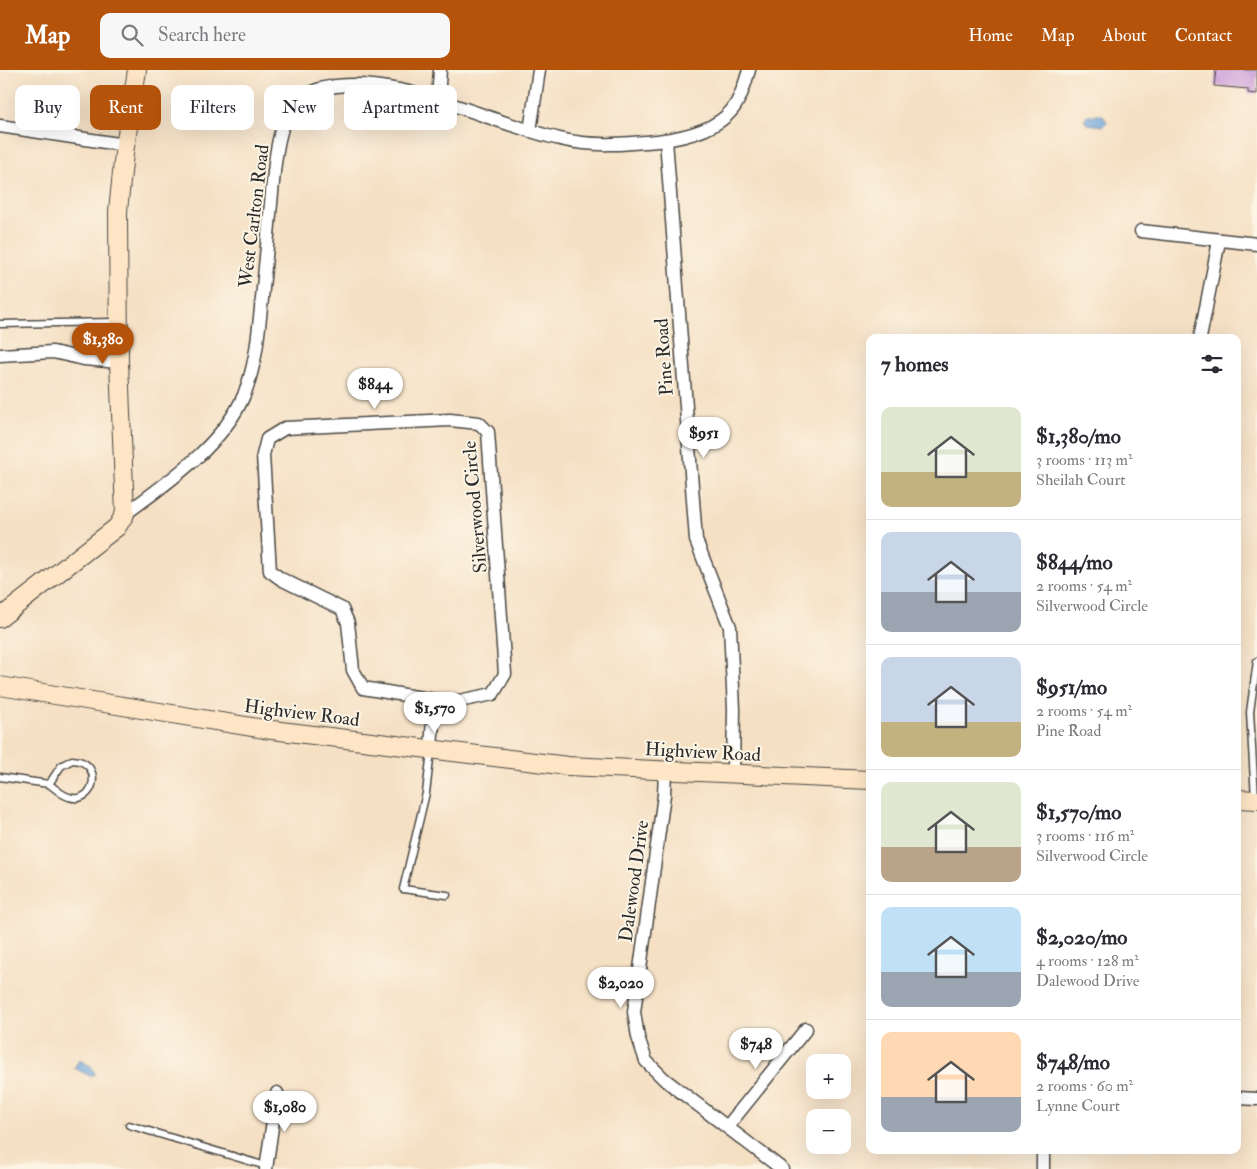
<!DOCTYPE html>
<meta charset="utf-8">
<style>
body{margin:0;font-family:"IM FELL Double Pica",serif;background:#f7f7f7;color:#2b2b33;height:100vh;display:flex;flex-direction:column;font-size:19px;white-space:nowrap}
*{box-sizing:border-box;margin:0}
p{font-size:16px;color:#7c7c81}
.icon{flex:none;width:28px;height:28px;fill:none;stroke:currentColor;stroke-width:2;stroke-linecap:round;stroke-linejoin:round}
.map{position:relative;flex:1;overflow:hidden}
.panel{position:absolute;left:866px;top:264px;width:375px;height:820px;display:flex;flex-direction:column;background:#fff;border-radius:10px;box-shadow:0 5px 20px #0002}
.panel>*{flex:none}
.hud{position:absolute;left:15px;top:15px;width:475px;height:45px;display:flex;gap:10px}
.controls{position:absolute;left:806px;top:984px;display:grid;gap:10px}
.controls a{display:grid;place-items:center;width:45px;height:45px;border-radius:10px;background:#fff;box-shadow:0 5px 20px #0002;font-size:25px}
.price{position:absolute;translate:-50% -42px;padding:0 11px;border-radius:18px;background:#fff;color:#222;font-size:16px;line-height:32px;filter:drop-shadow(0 1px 2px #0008)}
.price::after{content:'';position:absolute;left:50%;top:30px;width:15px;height:11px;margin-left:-8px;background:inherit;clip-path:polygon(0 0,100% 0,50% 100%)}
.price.current{background:#b45309;color:#fff}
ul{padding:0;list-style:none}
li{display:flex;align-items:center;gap:15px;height:125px;padding:0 15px}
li+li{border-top:1px solid #e1e1e2}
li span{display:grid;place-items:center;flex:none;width:140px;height:100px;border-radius:10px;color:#555}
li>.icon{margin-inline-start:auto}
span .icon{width:60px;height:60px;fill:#fffc;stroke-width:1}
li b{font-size:21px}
h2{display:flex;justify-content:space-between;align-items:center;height:60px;padding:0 15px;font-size:21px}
.tag{padding:0 18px;border-radius:10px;background:#fff;box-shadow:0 5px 20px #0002;font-size:18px;line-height:45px}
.tag.current{background:#b45309;color:#fff}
header{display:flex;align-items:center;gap:30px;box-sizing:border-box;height:70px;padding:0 25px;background:#b45309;color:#fff}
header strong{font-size:24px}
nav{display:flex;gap:28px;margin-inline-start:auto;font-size:18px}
.search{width:350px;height:45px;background:#f7f7f7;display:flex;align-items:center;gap:12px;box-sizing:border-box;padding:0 18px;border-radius:10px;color:#7c7c81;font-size:19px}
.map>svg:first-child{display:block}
.water{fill:#6da4db;stroke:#4c6883}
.building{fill:#c897d9}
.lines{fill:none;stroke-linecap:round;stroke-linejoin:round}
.lane-casing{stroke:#494642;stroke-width:9}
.street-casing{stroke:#494642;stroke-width:15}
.secondary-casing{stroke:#494642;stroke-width:20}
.lane{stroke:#fff;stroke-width:6}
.street{stroke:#fff;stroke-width:12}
.secondary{stroke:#fde5c5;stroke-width:18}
.labels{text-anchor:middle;stroke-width:4;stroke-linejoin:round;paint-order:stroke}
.street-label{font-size:19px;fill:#2b2b2b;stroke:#fcf5e5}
</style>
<header>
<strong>Map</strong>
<div class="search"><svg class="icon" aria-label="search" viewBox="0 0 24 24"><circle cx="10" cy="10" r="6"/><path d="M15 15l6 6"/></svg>Search here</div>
<nav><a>Home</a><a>Map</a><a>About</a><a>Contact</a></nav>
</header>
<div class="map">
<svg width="1257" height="1099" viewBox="0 0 1257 1099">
<rect width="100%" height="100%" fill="#fcf5e5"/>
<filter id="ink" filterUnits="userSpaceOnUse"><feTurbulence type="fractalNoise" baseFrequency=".02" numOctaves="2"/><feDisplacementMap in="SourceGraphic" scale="10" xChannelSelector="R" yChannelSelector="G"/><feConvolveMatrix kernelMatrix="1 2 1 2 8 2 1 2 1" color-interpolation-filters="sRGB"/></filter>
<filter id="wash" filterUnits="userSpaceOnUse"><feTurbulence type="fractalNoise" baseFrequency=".0096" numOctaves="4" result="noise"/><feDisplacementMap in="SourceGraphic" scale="20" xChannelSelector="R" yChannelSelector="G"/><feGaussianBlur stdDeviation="1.12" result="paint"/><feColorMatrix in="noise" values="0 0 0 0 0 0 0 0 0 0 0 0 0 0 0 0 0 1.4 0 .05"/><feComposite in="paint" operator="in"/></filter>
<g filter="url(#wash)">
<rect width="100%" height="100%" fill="#f5e0c4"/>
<g class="water">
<path d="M1087 45H1103L1107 52 1103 56 1087 54 1084 50Z"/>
<path d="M79 990 91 996 95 1004 90 1006 74 998Z"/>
</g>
<g id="blocks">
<path class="building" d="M1216 0H1257V24L1248 23V19L1214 16Z"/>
</g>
</g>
<g filter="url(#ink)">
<use href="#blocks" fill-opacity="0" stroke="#494642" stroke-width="1"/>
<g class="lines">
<defs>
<g id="lane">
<path d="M0 254 116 252"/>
<path d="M431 681 426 723 403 819 447 825"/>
<path d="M72 690C105 691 95 736 69 727 61 725 55 718 49 714L61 696Z"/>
<path d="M0 707 49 714"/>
<path d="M1255 729 1250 642 1257 591"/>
<path d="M129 1055 266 1096"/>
</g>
<g id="street">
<path d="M438 29 440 0"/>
<path d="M0 56 125 75"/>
<path d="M530 61 539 0"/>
<path d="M666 70 696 470 730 557 734 639 733 704"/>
<path d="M1141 161 1257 174"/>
<path d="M1200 268 1219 171"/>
<path d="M0 285 53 282 84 289 119 292"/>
<path d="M125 444C167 413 223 375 244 325 257 292 258 263 262 229 265 194 269 158 272 123 274 101 276 76 283 55 289 39 303 24 320 19 394 0 487 53 560 69 592 77 625 74 657 71 682 68 715 61 732 40 741 29 745 13 749 0"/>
<path d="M431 680 434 630 459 631 493 624 505 604 488 362 479 353 450 350 285 358 267 369 263 385 270 501 281 509 342 539 348 553 353 600 363 618 434 630"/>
<path d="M665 701 664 725 634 942 638 967 646 991 664 1009 782 1099"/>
<path d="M1238 1028 1257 1029"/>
<path d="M727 1057 806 959"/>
<path d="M266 1099 277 1023"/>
<path d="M1043 1099V1080"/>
</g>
<g id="secondary">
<path d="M0 548 117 457 125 444 119 292 118 141 124 83 137 0"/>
<path d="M0 616 264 659 568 696 870 710"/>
<path d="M1238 729 1257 730"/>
</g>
</defs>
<use href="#lane" class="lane-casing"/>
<use href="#street" class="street-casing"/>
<use href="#secondary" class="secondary-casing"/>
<use href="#lane" class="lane"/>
<use href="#street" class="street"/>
<use href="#secondary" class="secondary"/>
</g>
</g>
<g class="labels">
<g class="street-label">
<text transform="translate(253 146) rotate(-83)" y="7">West Carlton Road</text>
<text transform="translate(663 287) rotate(-94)" y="7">Pine Road</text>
<text transform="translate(474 437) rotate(-95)" y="7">Silverwood Circle</text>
<text transform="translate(302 642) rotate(7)" y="7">Highview Road</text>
<text transform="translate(703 681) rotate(3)" y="7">Highview Road</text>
<text transform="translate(633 811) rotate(-82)" y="7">Dalewood Drive</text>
</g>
</g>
</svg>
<div class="controls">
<a>+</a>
<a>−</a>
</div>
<b class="price current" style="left:103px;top:295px">$1,380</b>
<b class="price" style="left:375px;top:340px">$844</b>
<b class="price" style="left:704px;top:389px">$951</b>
<b class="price" style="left:435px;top:664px">$1,570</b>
<b class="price" style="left:621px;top:939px">$2,020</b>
<b class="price" style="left:756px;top:1000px">$748</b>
<b class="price" style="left:285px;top:1063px">$1,080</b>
<div class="hud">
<a class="tag">Buy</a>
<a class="tag current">Rent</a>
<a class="tag">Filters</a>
<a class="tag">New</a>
<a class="tag">Apartment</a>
</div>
<section class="panel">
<h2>7 homes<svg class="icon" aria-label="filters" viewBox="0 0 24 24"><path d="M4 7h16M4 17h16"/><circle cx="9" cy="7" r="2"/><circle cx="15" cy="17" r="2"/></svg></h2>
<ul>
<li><span style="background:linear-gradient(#dfe7d0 65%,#c2b280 0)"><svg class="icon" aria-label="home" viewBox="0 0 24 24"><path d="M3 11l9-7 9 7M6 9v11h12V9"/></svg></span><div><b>$1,380/mo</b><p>3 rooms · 113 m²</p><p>Sheilah Court</p></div></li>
<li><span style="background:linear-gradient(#c9d6e8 60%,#9aa5b1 0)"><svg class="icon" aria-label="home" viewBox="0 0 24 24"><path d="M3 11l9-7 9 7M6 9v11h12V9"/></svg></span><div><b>$844/mo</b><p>2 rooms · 54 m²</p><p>Silverwood Circle</p></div></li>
<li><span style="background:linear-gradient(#c9d6e8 65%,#c2b280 0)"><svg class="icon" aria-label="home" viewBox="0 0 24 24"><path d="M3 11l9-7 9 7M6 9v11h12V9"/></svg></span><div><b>$951/mo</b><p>2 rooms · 54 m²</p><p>Pine Road</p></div></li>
<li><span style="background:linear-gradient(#dfe7d0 65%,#b9a48a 0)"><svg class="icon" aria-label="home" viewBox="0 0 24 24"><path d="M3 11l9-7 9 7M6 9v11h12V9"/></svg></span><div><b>$1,570/mo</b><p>3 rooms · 116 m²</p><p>Silverwood Circle</p></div></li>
<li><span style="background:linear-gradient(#bfe0f5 65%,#9aa5b1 0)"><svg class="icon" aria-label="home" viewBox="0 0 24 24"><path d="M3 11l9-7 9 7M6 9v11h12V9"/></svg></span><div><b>$2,020/mo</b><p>4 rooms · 128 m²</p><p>Dalewood Drive</p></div></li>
<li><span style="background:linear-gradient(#ffd9b3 65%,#9aa5b1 0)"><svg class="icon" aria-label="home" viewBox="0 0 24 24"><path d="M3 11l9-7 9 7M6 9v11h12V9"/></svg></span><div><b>$748/mo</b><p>2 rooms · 60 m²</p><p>Lynne Court</p></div></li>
</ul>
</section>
</div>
